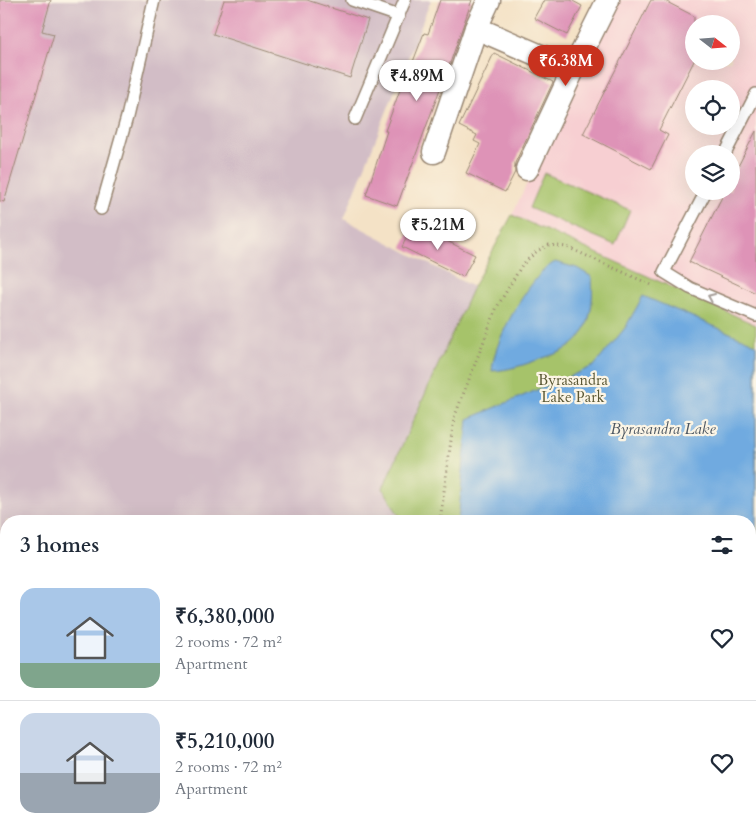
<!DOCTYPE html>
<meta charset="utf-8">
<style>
body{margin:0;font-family:Cardo,serif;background:#f6f6f7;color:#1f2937;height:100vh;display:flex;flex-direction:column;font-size:19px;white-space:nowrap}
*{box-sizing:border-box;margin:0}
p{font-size:16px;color:#747a83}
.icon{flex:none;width:28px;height:28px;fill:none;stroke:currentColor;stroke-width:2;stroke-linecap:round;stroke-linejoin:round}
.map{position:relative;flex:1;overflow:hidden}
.sheet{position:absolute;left:0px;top:515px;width:756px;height:321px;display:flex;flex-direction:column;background:#fff;border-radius:20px 20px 0 0;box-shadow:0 5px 20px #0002}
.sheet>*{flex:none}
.needle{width:32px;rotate:107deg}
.buttons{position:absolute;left:685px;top:15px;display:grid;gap:10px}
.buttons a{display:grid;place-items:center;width:55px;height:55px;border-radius:50%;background:#fff;box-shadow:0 5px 20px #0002;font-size:25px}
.price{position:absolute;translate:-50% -42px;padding:0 11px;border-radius:18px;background:#fff;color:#222;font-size:16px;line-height:32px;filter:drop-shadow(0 1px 2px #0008)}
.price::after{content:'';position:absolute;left:50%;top:30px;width:15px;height:11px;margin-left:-8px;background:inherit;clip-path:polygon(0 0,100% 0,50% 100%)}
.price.on{background:#c8321e;color:#fff}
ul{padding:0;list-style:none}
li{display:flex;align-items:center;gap:15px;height:125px;padding:0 20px}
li+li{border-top:1px solid #e0e1e3}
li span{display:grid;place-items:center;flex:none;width:140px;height:100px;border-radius:15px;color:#555}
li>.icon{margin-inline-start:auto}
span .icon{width:60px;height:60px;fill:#fffc;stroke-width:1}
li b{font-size:21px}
h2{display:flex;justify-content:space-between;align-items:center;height:60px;padding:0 20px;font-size:21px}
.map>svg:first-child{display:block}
.built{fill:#f7cfd2;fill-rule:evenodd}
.industrial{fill:#d2bdc6}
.green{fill:#a6c36a;stroke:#707644}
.water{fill:#6faae0;stroke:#556a7f}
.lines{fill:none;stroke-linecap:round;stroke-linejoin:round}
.stream{stroke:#6faae0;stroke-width:6}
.building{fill:#de93b7}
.lane-casing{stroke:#988672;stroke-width:14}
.street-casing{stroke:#988672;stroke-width:25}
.path{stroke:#988672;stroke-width:3;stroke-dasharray:1 4;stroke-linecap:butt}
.lane{stroke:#fff;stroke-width:11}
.street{stroke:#fff;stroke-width:22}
.oneway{stroke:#a79f9a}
.labels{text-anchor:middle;stroke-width:4.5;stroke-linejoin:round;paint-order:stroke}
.park-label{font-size:15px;fill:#5b5835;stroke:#fcf5e5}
.water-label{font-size:16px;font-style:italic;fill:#4d5762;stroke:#fcf5e5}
</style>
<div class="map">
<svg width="756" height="836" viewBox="0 0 756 836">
<rect width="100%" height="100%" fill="#fcf5e5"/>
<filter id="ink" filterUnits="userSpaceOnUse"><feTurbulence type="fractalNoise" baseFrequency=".02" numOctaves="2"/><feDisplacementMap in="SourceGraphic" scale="10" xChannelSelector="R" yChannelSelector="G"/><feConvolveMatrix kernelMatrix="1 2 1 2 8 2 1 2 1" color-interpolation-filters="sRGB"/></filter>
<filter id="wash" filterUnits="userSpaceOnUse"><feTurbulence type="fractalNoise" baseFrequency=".0096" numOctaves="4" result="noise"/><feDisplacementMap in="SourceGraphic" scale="20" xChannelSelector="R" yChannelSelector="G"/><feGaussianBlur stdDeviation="1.12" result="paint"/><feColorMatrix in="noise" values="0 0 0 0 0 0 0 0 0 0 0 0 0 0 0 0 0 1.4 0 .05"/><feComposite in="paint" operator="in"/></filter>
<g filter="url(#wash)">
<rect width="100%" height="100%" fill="#f4e2c6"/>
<g class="built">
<path d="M614 0H756V325L512 215ZM694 24H731V61H694ZM694 89H731V126H694ZM694 154H731V191H694Z"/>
<path d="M750 789H756V836H572L577 830H750Z"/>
</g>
<path class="industrial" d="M0 0H431L344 219 473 287 383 488 402 521H6V830H102L99 836H0Z"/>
<g class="green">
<path d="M544 173 630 210 615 245 529 208Z"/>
<path d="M512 215 756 325V789H750V521H402L383 488 473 287Z"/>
<path d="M274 830H577L572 836H275Z"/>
</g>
<g class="water">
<path d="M555 262 577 268 592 277C594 304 591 335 566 349 558 354 548 356 540 359 524 365 509 370 492 371 494 341 520 297 540 274 544 269 550 265 555 262Z"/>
<path d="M643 296 756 344V756L750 755V521H458L468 419 594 366 625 328Z"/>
</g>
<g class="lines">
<path class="stream" d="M104 836 107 830"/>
</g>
<g id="blocks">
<g class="building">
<path d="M0 0H51L42 31 54 34 4 202 0 201Z"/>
<path d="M224 0H307L368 20 350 78 213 34Z"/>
<path d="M440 0H472L441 89H440L397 206 366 195 387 131H385L401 87 403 88 424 33 428 34Z"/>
<path d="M544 0H571L582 6 567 35 534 18Z"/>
<path d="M651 0H663L694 16V61L659 130 668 135 651 169 583 134Z"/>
<path d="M494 53 553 82 515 163V172L505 192 466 173 480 144 474 141 477 135 459 126Z"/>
<path d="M756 131V293L689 262 725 191H731V180Z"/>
<path d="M413 224 475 255 463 277 402 247Z"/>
</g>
</g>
</g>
<g filter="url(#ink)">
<use href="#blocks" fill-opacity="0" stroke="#988672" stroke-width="1"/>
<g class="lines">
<defs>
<g id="lane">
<path d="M352 0 399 16"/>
<path d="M355 119 405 0"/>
<path d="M725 154 756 94"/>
<path d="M706 191 664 272 690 288 756 316"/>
<path d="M101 209 127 117 154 0"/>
<path d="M745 830 749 836"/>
<path d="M599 836 604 830"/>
</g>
<g id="street">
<path d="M476 28 573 70 608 0"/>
<path d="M434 152 476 28 489 0"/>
<path d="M527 169 573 70"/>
<path d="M120 836 123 830"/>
</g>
</defs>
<use href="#lane" class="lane-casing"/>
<use href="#street" class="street-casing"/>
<g class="path">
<path d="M440 521 454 418 497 307 522 265 537 251 549 245 567 247 654 286"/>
<path d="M750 775 756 776"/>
<path d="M279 830 280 836"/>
<path d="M552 836 556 830"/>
</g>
<use href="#lane" class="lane"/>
<use href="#street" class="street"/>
</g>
<defs><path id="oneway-chevron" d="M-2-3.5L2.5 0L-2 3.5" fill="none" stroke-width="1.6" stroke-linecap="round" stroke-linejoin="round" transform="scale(1.25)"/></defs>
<use class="oneway" href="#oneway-chevron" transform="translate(711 297) rotate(-157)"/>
</g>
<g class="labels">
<g class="park-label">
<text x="573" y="385">Byrasandra<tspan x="573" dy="17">Lake Park</tspan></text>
</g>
<g class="water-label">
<text x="663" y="434">Byrasandra Lake</text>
</g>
</g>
</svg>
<div class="buttons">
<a><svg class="needle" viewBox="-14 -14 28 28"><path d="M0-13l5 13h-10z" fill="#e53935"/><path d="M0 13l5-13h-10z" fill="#747a83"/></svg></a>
<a><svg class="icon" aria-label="locate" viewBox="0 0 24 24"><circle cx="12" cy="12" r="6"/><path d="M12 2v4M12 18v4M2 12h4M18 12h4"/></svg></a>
<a><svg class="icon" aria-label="layers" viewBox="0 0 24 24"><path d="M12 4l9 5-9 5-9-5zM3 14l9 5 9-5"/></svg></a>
</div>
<b class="price on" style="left:566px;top:87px">₹6.38M</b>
<b class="price" style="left:417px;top:102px">₹4.89M</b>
<b class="price" style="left:438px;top:251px">₹5.21M</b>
<section class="sheet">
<h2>3 homes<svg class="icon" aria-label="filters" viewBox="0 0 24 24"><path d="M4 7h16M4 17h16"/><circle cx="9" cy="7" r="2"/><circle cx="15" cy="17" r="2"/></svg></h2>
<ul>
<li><span style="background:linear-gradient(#a9c7e8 75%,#7fa58c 0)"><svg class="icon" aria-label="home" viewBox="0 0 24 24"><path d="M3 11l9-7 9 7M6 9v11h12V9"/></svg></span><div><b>₹6,380,000</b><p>2 rooms · 72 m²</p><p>Apartment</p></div><svg class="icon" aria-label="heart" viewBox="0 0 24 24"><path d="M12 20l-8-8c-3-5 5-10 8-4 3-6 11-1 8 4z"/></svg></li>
<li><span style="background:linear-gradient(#c9d6e8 60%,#9aa5b1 0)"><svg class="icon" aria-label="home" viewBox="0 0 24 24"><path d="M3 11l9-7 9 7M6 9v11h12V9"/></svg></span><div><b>₹5,210,000</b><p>2 rooms · 72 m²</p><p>Apartment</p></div><svg class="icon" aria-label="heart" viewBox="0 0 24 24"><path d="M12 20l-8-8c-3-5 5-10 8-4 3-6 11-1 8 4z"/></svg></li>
</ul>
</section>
</div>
